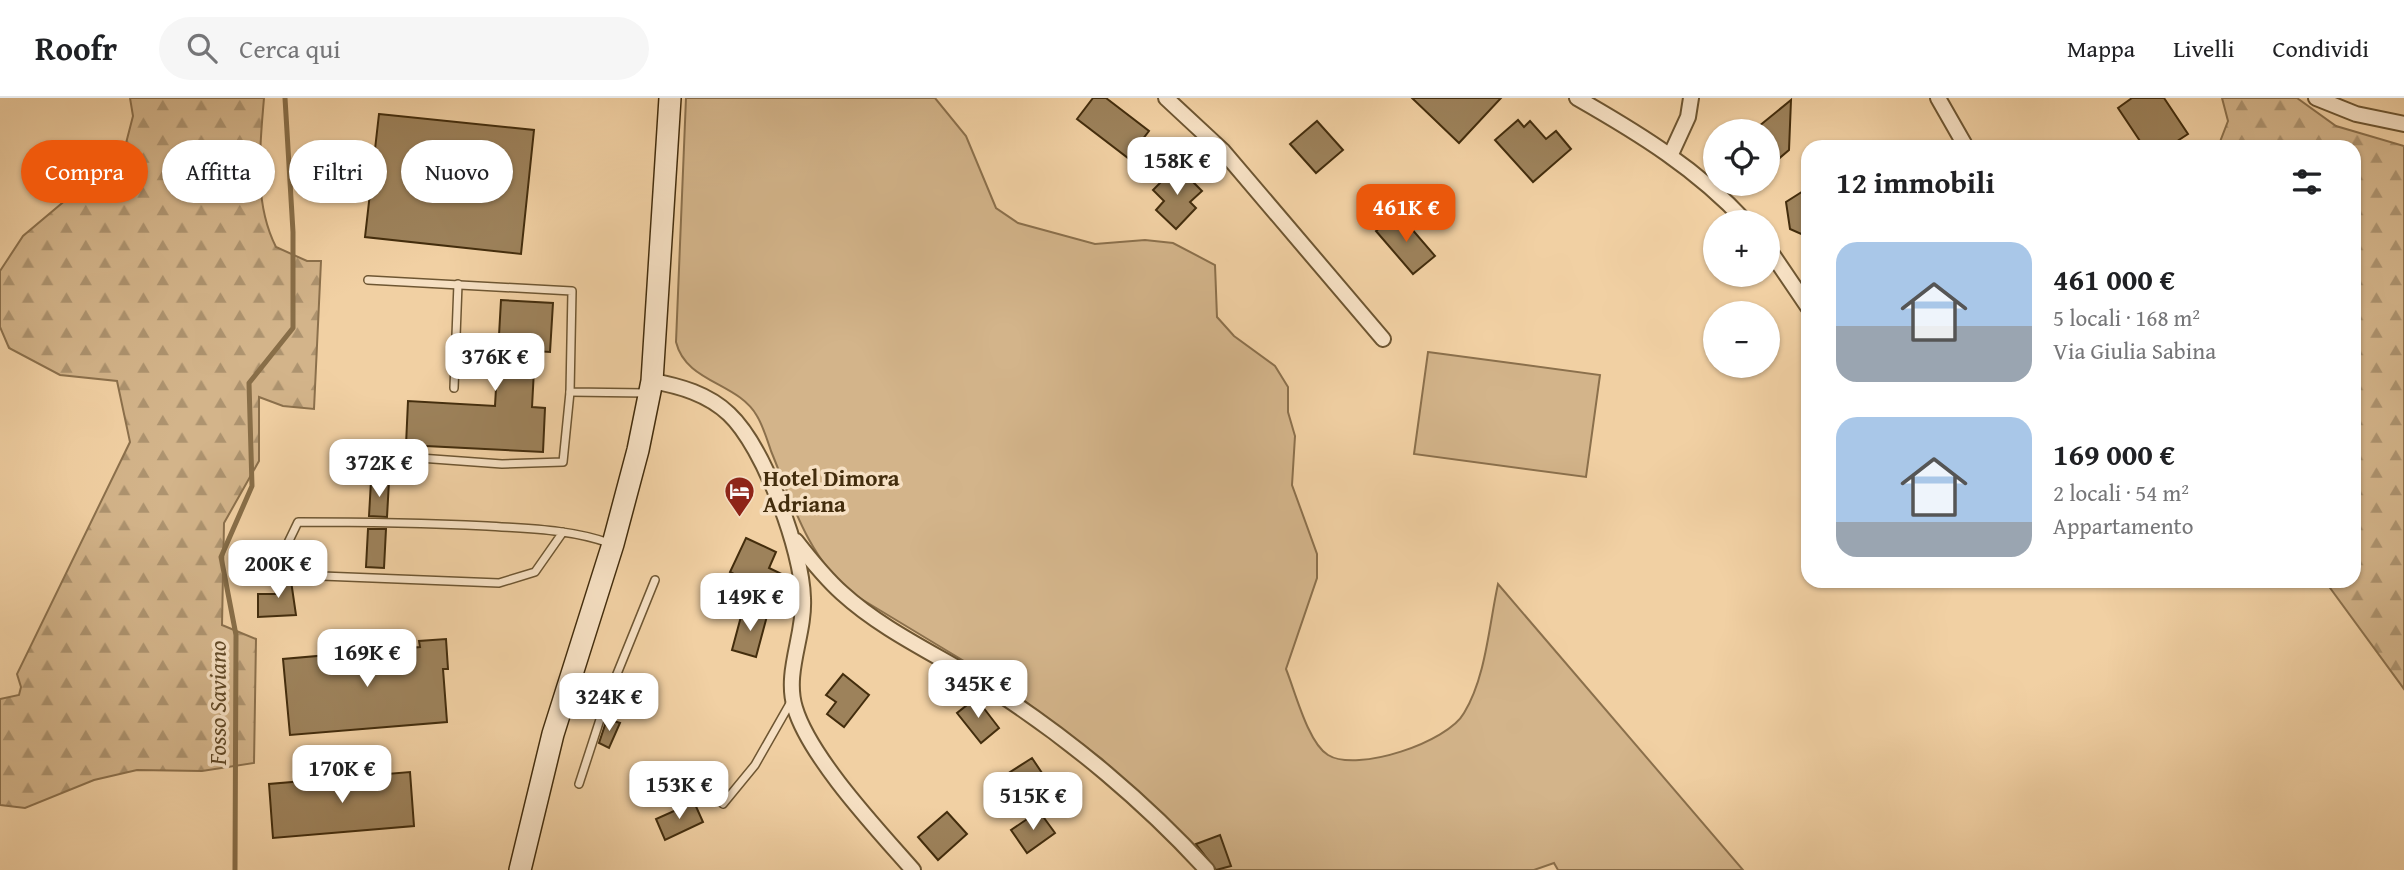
<!DOCTYPE html>
<html lang="it">
<meta charset="utf-8">
<style>
body{margin:0;font-family:"Gentium Book Plus",serif;background:#f6f6f6;color:#202124;height:100vh;display:flex;flex-direction:column;font-size:26px;white-space:nowrap}
*{box-sizing:border-box;margin:0}
p{font-size:23px;color:#757577}
.icon{flex:none;width:38px;height:38px;fill:none;stroke:currentColor;stroke-width:2;stroke-linecap:round;stroke-linejoin:round}
.map{position:relative;flex:1;overflow:hidden}
.panel{position:absolute;left:1801px;top:42px;width:560px;height:448px;display:flex;flex-direction:column;background:#fff;border-radius:21px;box-shadow:0 2px 5px #0004}
.panel>*{flex:none}
.guide{position:absolute;left:21px;top:42px;width:665px;height:63px;display:flex;gap:14px}
.fabs{position:absolute;left:1703px;top:21px;display:grid;gap:14px}
.fabs a{display:grid;place-items:center;width:77px;height:77px;border-radius:50%;background:#fff;box-shadow:0 2px 5px #0004;font-size:35px}
.price{position:absolute;translate:-50% -60px;padding:0 16px;border-radius:14px;background:#fff;color:#222;font-size:23px;line-height:46px;filter:drop-shadow(0 2px 4px #0008)}
.price::after{content:'';position:absolute;left:50%;top:42px;width:21px;height:16px;margin-left:-10px;background:inherit;clip-path:polygon(0 0,100% 0,50% 100%)}
.price.selected{background:#ea580c;color:#fff}
ul{padding:0;list-style:none}
li{display:flex;align-items:center;gap:21px;height:175px;padding:0 35px}
li span{display:grid;place-items:center;flex:none;width:196px;height:140px;border-radius:21px;color:#555}
li>.icon{margin-inline-start:auto}
span .icon{width:84px;height:84px;fill:#fffc;stroke-width:1}
li b{font-size:30px}
h2{display:flex;justify-content:space-between;align-items:center;height:84px;padding:0 35px;font-size:30px}
.chip{padding:0 24px;border-radius:32px;background:#fff;box-shadow:0 2px 5px #0004;font-size:24px;line-height:63px}
.chip.selected{background:#ea580c;color:#fff}
header{display:flex;align-items:center;gap:42px;box-sizing:border-box;height:98px;padding:0 35px;background:#fff;border-bottom:2px solid #e0e0e0}
header strong{font-size:33px}
nav{display:flex;gap:38px;margin-inline-start:auto;font-size:24px}
.search{width:490px;height:63px;background:#f6f6f6;display:flex;align-items:center;gap:18px;box-sizing:border-box;padding:0 24px;border-radius:38px;color:#757577;font-size:26px}
.map>svg:first-child{display:block}
.grass{fill:#d3b48a;stroke:#8b704c;stroke-width:2}
.forest{fill:url(#forest-firs);stroke:#8b704c;stroke-width:2}
.lines{fill:none;stroke-linecap:round;stroke-linejoin:round}
.stream{stroke:#886e48;stroke-width:5}
.building{fill:#9d825b;stroke:#432d0d;stroke-width:2}
.lane-casing{stroke:#6e5632;stroke-width:10}
.street-casing{stroke:#6e5632;stroke-width:18}
.secondary-casing{stroke:#432d0d;stroke-width:24}
.lane{stroke:#f6e0c3;stroke-width:7}
.street{stroke:#f6e0c3;stroke-width:14}
.secondary{stroke:#f6e0c3;stroke-width:21}
.labels{text-anchor:middle;stroke-width:7;stroke-linejoin:round;paint-order:stroke}
.poi-label{font-size:23px;font-weight:bold;fill:#432d0d;stroke:#f6e0c3;text-anchor:start}
.water-label{font-size:24px;font-style:italic;fill:#604826;stroke:#f6e0c3}
</style>
<header>
<strong>Roofr</strong>
<div class="search"><svg class="icon" aria-label="search" viewBox="0 0 24 24"><circle cx="10" cy="10" r="6"/><path d="M15 15l6 6"/></svg>Cerca qui</div>
<nav><a>Mappa</a><a>Livelli</a><a>Condividi</a></nav>
</header>
<div class="map">
<svg width="2404" height="772" viewBox="0 0 2404 772">
<defs>
<pattern id="forest-firs" width="22" height="20" patternUnits="userSpaceOnUse" patternTransform="scale(1.75)"><rect width="22" height="20" fill="#d3b48a"/><path d="M5 1l3.5 6h-7zM16 11l3.5 6h-7z" fill="#ad936f"/></pattern>
</defs>
<rect width="100%" height="100%" fill="#f1d0a3"/>
<filter id="stains"><feTurbulence type="fractalNoise" baseFrequency=".00286" numOctaves="4"/><feColorMatrix values="0 0 0 0 .2 0 0 0 0 .09 0 0 0 0 .02 0 0 0 .5 -.17"/></filter>
<radialGradient id="worn" r=".72"><stop offset=".6" stop-color="#630" stop-opacity="0"/><stop offset="1" stop-color="#630" stop-opacity=".3"/></radialGradient>
<g class="grass">
<path d="M686 0H935L966 38 996 110 1018 125 1095 146 1145 142 1173 145 1215 167 1217 219 1234 238 1275 268 1288 289V314L1295 338 1292 387 1317 456V480L1286 571C1295 593 1308 645 1328 657 1357 675 1448 644 1464 615 1486 579 1489 527 1498 486L1743 772H1558L1554 765 1534 772H1219L1102 661 1002 586 853 496C808 460 792 404 771 353 767 341 763 328 757 318 738 284 686 285 676 244Z"/>
<path d="M1428 254 1600 277 1586 379 1414 356Z"/>
</g>
<g class="forest">
<path d="M130 0H264C260 49 253 104 276 149L307 163H321L314 311 283 308 259 299V363L224 425 222 527 256 541 254 665 202 673 137 672 94 682 25 710 0 707V601L19 597 21 589 17 576 130 344 117 283 60 277 9 250 0 229V173L23 138 124 53 133 18Z"/>
<path d="M2222 0H2297L2336 28 2404 48V591L2325 483H2354V49H2218L2228 23Z"/>
</g>
<g class="lines">
<path class="stream" d="M235 772 236 537 221 459 252 388 249 285 293 230V134L285 0"/>
</g>
<g class="building">
<path d="M1093 0H1106L1149 33 1128 60 1077 21Z"/>
<path d="M1412 0H1501L1459 45Z"/>
<path d="M2132 0H2164L2188 36 2168 49H2144L2118 10Z"/>
<path d="M1791 2 1789 52 1768 70V33H1753Z"/>
<path d="M379 16 534 32 521 156 365 139Z"/>
<path d="M1518 22 1524 29 1530 23 1546 41 1556 33 1571 51 1533 84 1495 42Z"/>
<path d="M1317 23 1343 52 1316 75 1290 46Z"/>
<path d="M1177 68 1202 93 1190 104 1196 110 1176 131 1156 112 1164 103 1153 92Z"/>
<path d="M1808 90V139L1790 131 1786 104Z"/>
<path d="M1398 115 1435 158 1413 176 1376 133Z"/>
<path d="M501 202 553 205 550 254 535 253 532 309 545 310 543 354 406 347 408 303 495 308Z"/>
<path d="M371 383H389L387 419 369 418Z"/>
<path d="M368 431H386L384 470 366 469Z"/>
<path d="M746 440 776 454 769 470 790 480 781 500 730 474Z"/>
<path d="M290 476 296 517 258 519V496H276L274 479Z"/>
<path d="M743 511 767 518 756 559 732 552Z"/>
<path d="M446 541 448 571H443L447 624 290 637 283 561 420 549 419 543Z"/>
<path d="M843 576 869 597 844 629 827 616 836 604 826 597Z"/>
<path d="M976 600 999 630 981 645 957 615Z"/>
<path d="M607 621 620 625 609 650 599 645Z"/>
<path d="M1032 660 1046 681 1021 698 1007 676Z"/>
<path d="M410 674 414 728 273 740 269 686Z"/>
<path d="M694 704 703 724 665 742 656 721Z"/>
<path d="M1039 713 1055 735 1027 755 1011 732Z"/>
<path d="M947 714 967 736 938 762 918 739Z"/>
<path d="M1220 737 1231 768 1216 772 1196 746Z"/>
</g>
<g class="lines">
<defs>
<g id="lane">
<path d="M368 182 572 193 570 294 646 295"/>
<path d="M454 290 458 186"/>
<path d="M337 354 502 366 563 364 570 294"/>
<path d="M563 434 535 474 499 485 322 478 298 463 285 451 298 424C361 424 424 425 487 428 529 431 569 431 609 445"/>
<path d="M571 594 606 603 655 482"/>
<path d="M579 686 606 603"/>
<path d="M723 706 755 667 792 602"/>
</g>
<g id="street">
<path d="M1166 0 1223 53 1383 241"/>
<path d="M1577 0C1640 36 1697 71 1746 124"/>
<path d="M1938 0 1966 49"/>
<path d="M2316 0 2356 16 2404 26"/>
<path d="M1671 56 1688 19 1691 0"/>
<path d="M1768 150 1808 209"/>
<path d="M652 283C680 288 708 296 729 316 764 349 802 452 803 500 805 537 784 574 795 610 810 660 878 732 913 772"/>
<path d="M796 443C810 461 825 480 842 495 887 536 945 560 995 593 1071 642 1146 705 1207 772"/>
</g>
<path id="secondary" d="M520 772 553 636 613 446 638 352 652 283 670 0"/>
</defs>
<use href="#lane" class="lane-casing"/>
<use href="#street" class="street-casing"/>
<use href="#secondary" class="secondary-casing"/>
<use href="#lane" class="lane"/>
<use href="#street" class="street"/>
<use href="#secondary" class="secondary"/>
</g>
<defs>
<symbol id="hotel-pin" viewBox="-11 -11 22 30"><path d="M0 17L-7.5 6A9.5 9.5 0 1 1 7.5 6Z" fill="#8f2418" stroke="#f6e0c3"/><path d="M-6-4.5h1.5V1H6V5H4.5V3h-9V5H-6ZM-4 0a1.8 1.8 0 1 1 3.6 0ZM.5 0V-2.5h3Q6-2.5 6 0Z" fill="#fff"/></symbol>
</defs>
<g fill-rule="evenodd">
<use href="#hotel-pin" x="722" y="376" width="35" height="47"/>
</g>
<g class="labels">
<g class="poi-label">
<text x="763" y="388">Hotel Dimora<tspan x="763" dy="26">Adriana</tspan></text>
</g>
<g class="water-label">
<text transform="translate(218 605) rotate(-90)" y="8">Fosso Saviano</text>
</g>
</g>
<rect width="100%" height="100%" filter="url(#stains)"/>
<rect width="100%" height="100%" fill="url(#worn)"/>
</svg>
<div class="fabs">
<a><svg class="icon" aria-label="locate" viewBox="0 0 24 24"><circle cx="12" cy="12" r="6"/><path d="M12 2v4M12 18v4M2 12h4M18 12h4"/></svg></a>
<a>+</a>
<a>−</a>
</div>
<b class="price" style="left:1177px;top:99px">158K €</b>
<b class="price selected" style="left:1406px;top:146px">461K €</b>
<b class="price" style="left:495px;top:295px">376K €</b>
<b class="price" style="left:379px;top:401px">372K €</b>
<b class="price" style="left:278px;top:502px">200K €</b>
<b class="price" style="left:750px;top:535px">149K €</b>
<b class="price" style="left:367px;top:591px">169K €</b>
<b class="price" style="left:978px;top:622px">345K €</b>
<b class="price" style="left:609px;top:635px">324K €</b>
<b class="price" style="left:342px;top:707px">170K €</b>
<b class="price" style="left:679px;top:723px">153K €</b>
<b class="price" style="left:1033px;top:734px">515K €</b>
<div class="guide">
<a class="chip selected">Compra</a>
<a class="chip">Affitta</a>
<a class="chip">Filtri</a>
<a class="chip">Nuovo</a>
</div>
<section class="panel">
<h2>12 immobili<svg class="icon" aria-label="filters" viewBox="0 0 24 24"><path d="M4 7h16M4 17h16"/><circle cx="9" cy="7" r="2"/><circle cx="15" cy="17" r="2"/></svg></h2>
<ul>
<li><span style="background:linear-gradient(#a9c7e8 60%,#9aa5b1 0)"><svg class="icon" aria-label="home" viewBox="0 0 24 24"><path d="M3 11l9-7 9 7M6 9v11h12V9"/></svg></span><div><b>461 000 €</b><p>5 locali · 168 m²</p><p>Via Giulia Sabina</p></div></li>
<li><span style="background:linear-gradient(#a9c7e8 75%,#9aa5b1 0)"><svg class="icon" aria-label="home" viewBox="0 0 24 24"><path d="M3 11l9-7 9 7M6 9v11h12V9"/></svg></span><div><b>169 000 €</b><p>2 locali · 54 m²</p><p>Appartamento</p></div></li>
</ul>
</section>
</div>
